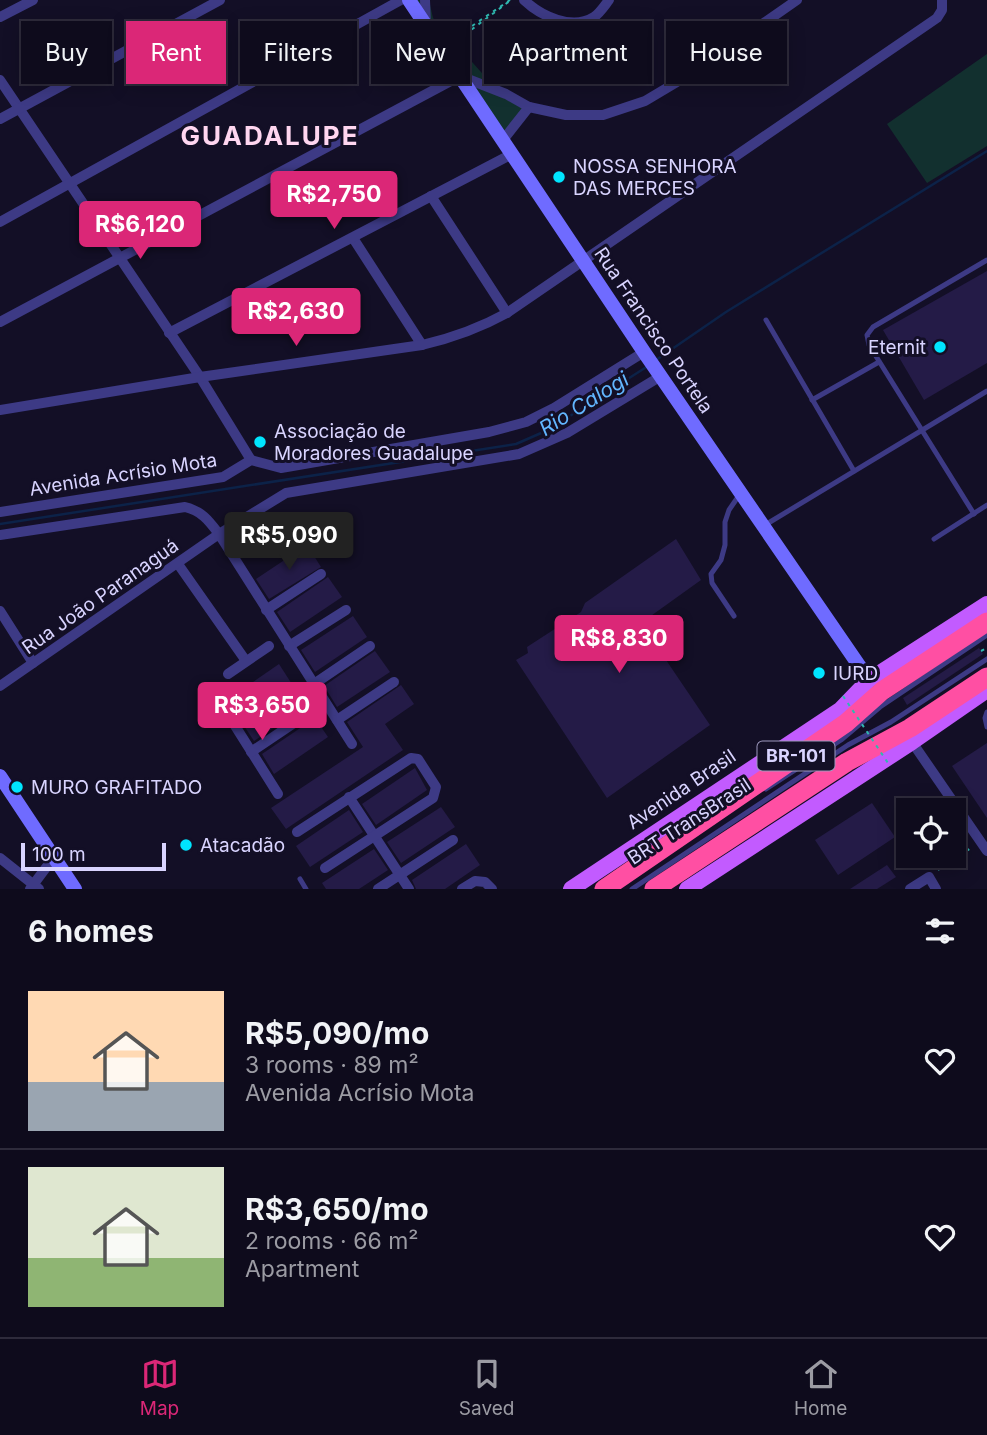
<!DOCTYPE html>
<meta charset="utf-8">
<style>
body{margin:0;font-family:Inter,sans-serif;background:#171425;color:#f1f3f6;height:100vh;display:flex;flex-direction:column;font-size:26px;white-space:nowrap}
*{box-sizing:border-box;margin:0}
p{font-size:23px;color:#9b9ba3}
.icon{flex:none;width:38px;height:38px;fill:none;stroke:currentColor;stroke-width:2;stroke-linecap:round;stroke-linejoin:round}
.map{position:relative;height:889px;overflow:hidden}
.side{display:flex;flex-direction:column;background:#0e0b1c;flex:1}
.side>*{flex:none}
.guide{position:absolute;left:21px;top:21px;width:945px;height:63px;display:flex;gap:14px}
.fabs{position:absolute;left:896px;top:798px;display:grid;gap:14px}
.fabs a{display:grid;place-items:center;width:70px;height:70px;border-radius:0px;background:#0e0b1c;box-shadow:0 4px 18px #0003,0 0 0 2px #2e2b3b;font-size:35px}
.scale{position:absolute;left:21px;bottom:18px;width:145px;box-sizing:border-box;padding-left:7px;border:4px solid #d9d4ff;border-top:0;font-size:19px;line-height:24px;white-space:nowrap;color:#d9d4ff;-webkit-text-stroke:5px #130f26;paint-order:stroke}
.price{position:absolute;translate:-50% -60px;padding:0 16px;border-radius:7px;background:#db2777;color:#fff;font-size:23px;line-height:46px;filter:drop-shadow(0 2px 4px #0008)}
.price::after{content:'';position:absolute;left:50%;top:42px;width:21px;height:16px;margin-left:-10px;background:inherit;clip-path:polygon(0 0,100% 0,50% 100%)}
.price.active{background:#222;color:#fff}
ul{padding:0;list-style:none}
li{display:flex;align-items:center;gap:21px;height:175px;padding:0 28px}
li+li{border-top:2px solid #2e2b3b}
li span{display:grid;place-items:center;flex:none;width:196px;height:140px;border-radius:0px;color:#555}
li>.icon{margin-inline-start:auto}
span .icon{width:84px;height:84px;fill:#fffc;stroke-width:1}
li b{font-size:30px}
h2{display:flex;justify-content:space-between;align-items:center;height:84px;padding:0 28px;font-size:30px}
.pill{padding:0 24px;border-radius:0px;background:#0e0b1c;box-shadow:0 4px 18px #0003,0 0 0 2px #2e2b3b;font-size:24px;line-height:63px}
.pill.active{background:#db2777;color:#fff}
.tab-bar{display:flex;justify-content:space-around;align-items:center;height:98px;border-top:2px solid #2e2b3b;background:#0e0b1c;font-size:19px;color:#9b9ba3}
.tab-bar a{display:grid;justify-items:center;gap:4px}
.tab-bar .active{color:#db2777}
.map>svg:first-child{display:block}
.green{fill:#12302f}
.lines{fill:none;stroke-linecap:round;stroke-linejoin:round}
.stream{stroke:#0c2248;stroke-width:2.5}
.building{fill:#241b47}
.path{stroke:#2fb8b0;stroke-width:2;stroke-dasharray:3.5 5;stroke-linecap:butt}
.lane{stroke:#3d3a85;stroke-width:5}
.street{stroke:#3d3a85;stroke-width:10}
.secondary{stroke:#6f6bff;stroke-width:14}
.primary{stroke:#c25bff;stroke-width:16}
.highway{stroke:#ff4fa3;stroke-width:19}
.path-bridge{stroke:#2fb8b0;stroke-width:2;stroke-dasharray:3.5 5;stroke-linecap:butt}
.poi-dot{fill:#00e5ff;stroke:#130f26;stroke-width:2.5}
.labels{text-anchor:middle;stroke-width:6;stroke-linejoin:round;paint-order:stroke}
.shield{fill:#130f26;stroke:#9e99be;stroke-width:2}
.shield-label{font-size:18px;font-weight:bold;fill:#d9d4ff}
.poi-label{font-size:19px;fill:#d9d4ff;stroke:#130f26;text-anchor:start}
.street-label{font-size:19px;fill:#d9d4ff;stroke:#130f26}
.water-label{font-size:21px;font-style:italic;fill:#62b6ff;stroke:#130f26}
.district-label{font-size:26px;font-weight:bold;letter-spacing:2px;fill:#ffd6f0;stroke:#130f26}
</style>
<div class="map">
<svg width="987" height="889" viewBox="0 0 987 889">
<rect width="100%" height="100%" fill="#130f26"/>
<g class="green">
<path d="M409 0H429L433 18 505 99 526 108 504 133Z"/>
<path d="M987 54V146L927 183 887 124Z"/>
</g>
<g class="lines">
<g class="stream">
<path d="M656 360 726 312 987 151"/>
<path d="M0 524 516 444 548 430 648 366"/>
</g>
</g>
<g class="building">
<path d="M987 271V363L924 400 883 330Z"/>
<path d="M676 539 701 580 641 623 710 725 607 798 516 660 528 653 527 647 581 612 585 603Z"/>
<path d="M307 545 321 567 269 599 256 579Z"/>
<path d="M328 577 342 597 290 632 277 612Z"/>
<path d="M353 616 367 637 315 672 301 650Z"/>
<path d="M979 648 983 654 907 705 903 698Z"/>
<path d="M375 651 390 672 337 707 324 686Z"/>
<path d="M279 664 306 706 254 741 227 700Z"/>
<path d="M401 685 414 704 385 724 403 750 286 829 271 808 363 747 347 722Z"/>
<path d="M315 718 328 737 274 774 262 754Z"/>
<path d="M987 743V818L952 766Z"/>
<path d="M415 768 427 790 376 825 362 804Z"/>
<path d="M872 803 895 837 838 875 815 840Z"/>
<path d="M441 807 455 827 401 863 387 842Z"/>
<path d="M349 810 363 832 310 867 296 846Z"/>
<path d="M466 844 480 865 445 889H416L412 880Z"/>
<path d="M374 849 388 870 359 889H326L322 883Z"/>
<path d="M887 865 896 877 877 889H850Z"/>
</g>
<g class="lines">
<g class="path">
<path d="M510 0 453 39 455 42 511 0"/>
<path d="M981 651 987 648"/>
<path d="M938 870 971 848"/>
</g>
<g class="lane">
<path d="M766 320 854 471"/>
<path d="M812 400 879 362"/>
<path d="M974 514 869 345 867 335 873 327 987 260"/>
<path d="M765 525 987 391"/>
<path d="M934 539 987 505"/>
<path d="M734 616 712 583 711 574 721 560 725 545V522L729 510 740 494"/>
<path d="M987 712 985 718 987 727"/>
<path d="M766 789 841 740 880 707 987 635"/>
<path d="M300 879 306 889"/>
<path d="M632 889 848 745 891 722 987 659"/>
</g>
<g class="street">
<path d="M425 0 426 24"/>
<path d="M524 0C541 16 572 31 594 17 600 13 605 5 609 0"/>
<path d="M0 17 33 0"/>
<path d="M0 80 200 377 251 460"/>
<path d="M0 119 220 0"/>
<path d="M503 140 529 107"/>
<path d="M431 196 507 313"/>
<path d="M0 222 401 0"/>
<path d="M353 238 422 345"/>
<path d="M0 322 460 76 506 94 529 107 566 115H603L645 101 692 73 797 0"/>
<path d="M169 333 512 154"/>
<path d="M0 410 200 377 422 345C452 338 480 328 507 313L937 18 942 10V0"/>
<path d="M0 512 223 477 251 460 281 468 489 432 526 422 554 408 644 352"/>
<path d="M0 535 185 507C202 511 209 521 219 534L286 493 519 454 567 433 661 376"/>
<path d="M178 564 246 661"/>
<path d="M266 610 321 574"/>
<path d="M0 611 33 663"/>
<path d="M289 646 346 610"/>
<path d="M228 674 269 646"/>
<path d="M314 684 370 646"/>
<path d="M0 686 219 534 352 744"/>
<path d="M222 705 278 794"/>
<path d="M337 720 394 682"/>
<path d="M912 742 987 851"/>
<path d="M251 752 325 702"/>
<path d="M349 797 409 889"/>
<path d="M297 832 411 758 418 759 436 787 433 798 325 868"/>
<path d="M0 858 39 889"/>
<path d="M30 889 54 857"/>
<path d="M378 889 453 840"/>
<path d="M462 889 475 881 485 882 492 889"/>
<path d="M910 889 929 877 936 889"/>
</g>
<g class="secondary">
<path d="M409 0 646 355 869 680"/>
<path d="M0 776 75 889"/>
</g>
<g class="primary">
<path d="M571 889 840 710 869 680 987 604"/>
<path d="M687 889 912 742 987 690"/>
</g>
<g class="highway">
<path d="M604 889 846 723 882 691 987 622"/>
<path d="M654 889 847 762 910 728 987 677"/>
</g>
<path class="path-bridge" d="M843 696 890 766"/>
</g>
<g class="poi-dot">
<circle cx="559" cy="177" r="7"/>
<circle cx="940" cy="347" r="7"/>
<circle cx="260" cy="442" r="7"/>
<circle cx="819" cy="673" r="7"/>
<circle cx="17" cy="787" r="7"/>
<circle cx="186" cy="845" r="7"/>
</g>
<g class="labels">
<rect class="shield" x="757.5" y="741.5" width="77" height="29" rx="5"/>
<g class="shield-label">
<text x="796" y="762">BR-101</text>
</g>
<g class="poi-label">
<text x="573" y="173">NOSSA SENHORA<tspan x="573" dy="22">DAS MERCES</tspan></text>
<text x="926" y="354" text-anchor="end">Eternit</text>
<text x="274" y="438">Associação de<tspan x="274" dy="22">Moradores Guadalupe</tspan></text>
<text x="833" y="680">IURD</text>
<text x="31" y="794">MURO GRAFITADO</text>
<text x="200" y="852">Atacadão</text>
</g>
<g class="street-label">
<text transform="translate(654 330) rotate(56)" y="7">Rua Francisco Portela</text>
<text transform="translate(123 474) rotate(-9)" y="7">Avenida Acrísio Mota</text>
<text transform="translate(100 596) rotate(-35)" y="7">Rua João Paranaguá</text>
<text transform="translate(681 789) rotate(-34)" y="7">Avenida Brasil</text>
<text transform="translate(689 821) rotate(-33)" y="7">BRT TransBrasil</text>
</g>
<g class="water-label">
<text transform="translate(584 404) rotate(-32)" y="7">Rio Calogi</text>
</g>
<g class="district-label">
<text x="270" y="145">GUADALUPE</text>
</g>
</g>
</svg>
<div class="fabs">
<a><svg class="icon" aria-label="locate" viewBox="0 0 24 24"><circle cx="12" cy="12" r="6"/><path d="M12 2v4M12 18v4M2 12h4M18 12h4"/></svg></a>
</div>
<div class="scale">100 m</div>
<b class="price" style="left:334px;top:231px">R$2,750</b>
<b class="price" style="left:140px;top:261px">R$6,120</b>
<b class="price" style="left:296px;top:348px">R$2,630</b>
<b class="price active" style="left:289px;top:572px">R$5,090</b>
<b class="price" style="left:619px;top:675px">R$8,830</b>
<b class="price" style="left:262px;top:742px">R$3,650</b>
<div class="guide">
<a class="pill">Buy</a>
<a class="pill active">Rent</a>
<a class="pill">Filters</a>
<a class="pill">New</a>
<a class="pill">Apartment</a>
<a class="pill">House</a>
</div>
</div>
<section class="side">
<h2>6 homes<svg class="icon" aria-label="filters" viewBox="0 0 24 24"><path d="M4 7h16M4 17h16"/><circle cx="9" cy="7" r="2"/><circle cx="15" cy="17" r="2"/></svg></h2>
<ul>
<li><span style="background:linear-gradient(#ffd9b3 65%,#9aa5b1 0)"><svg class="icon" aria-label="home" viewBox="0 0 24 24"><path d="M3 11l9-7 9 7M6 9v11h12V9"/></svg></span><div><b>R$5,090/mo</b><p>3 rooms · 89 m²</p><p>Avenida Acrísio Mota</p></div><svg class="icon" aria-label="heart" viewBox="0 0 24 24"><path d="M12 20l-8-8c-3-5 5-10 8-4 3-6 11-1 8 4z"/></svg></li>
<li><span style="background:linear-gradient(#dfe7d0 65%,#8fb573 0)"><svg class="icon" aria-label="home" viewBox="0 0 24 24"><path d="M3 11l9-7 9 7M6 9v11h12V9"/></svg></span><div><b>R$3,650/mo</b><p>2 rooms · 66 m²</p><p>Apartment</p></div><svg class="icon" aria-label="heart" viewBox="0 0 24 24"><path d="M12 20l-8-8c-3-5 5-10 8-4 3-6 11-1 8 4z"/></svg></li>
</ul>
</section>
<nav class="tab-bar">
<a class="active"><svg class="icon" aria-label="map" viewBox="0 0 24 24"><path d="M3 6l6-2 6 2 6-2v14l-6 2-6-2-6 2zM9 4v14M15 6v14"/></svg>Map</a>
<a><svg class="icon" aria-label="saved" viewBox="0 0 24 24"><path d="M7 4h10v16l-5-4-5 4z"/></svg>Saved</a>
<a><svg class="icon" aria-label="home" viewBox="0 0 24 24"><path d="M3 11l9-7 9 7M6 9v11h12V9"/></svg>Home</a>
</nav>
